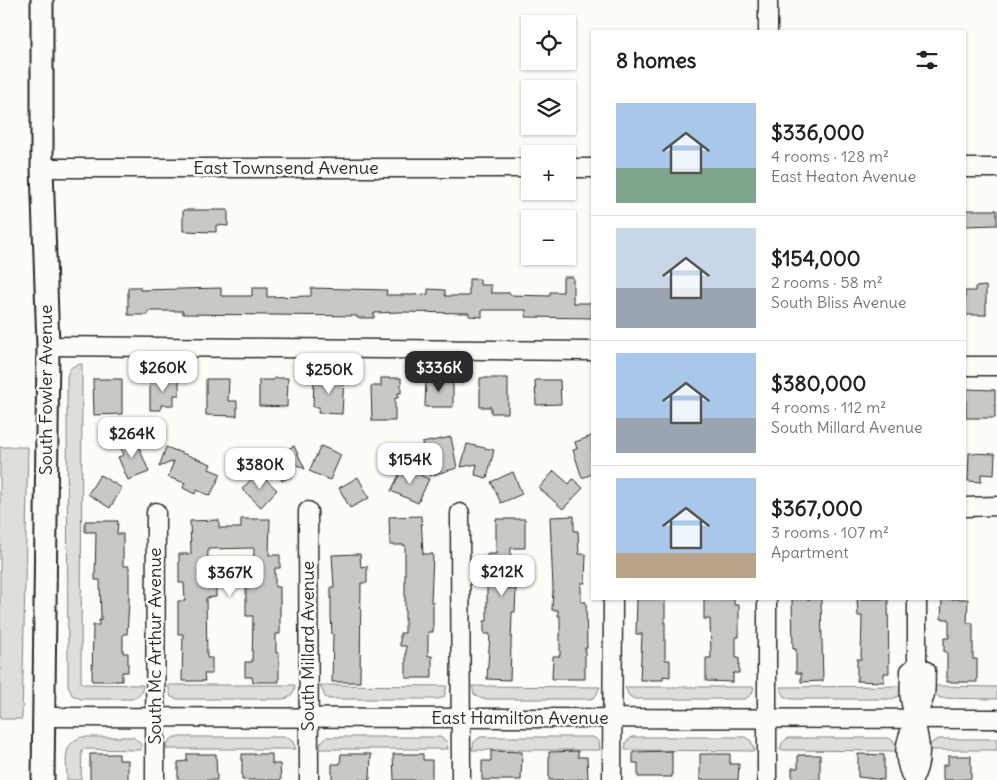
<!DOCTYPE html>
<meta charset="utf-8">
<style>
body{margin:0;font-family:Delius,sans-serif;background:#f2f2f2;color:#222;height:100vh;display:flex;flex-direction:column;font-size:19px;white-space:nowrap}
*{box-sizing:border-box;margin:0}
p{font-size:16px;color:#767676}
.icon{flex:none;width:28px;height:28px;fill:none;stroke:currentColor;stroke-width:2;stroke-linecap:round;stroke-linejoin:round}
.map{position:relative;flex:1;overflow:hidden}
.drawer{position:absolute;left:591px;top:30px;width:375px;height:570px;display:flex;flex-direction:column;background:#fff;border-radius:0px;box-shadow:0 1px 4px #0004}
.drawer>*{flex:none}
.fabs{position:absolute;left:521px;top:15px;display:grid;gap:10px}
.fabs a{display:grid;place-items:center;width:55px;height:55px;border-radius:0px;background:#fff;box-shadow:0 1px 4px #0004;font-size:25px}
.price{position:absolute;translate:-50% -42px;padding:0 11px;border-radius:10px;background:#fff;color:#222;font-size:16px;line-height:32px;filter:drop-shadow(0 1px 2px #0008)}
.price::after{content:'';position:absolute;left:50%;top:30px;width:15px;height:11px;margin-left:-8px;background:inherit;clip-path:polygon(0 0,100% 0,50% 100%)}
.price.on{background:#2b2b2b;color:#fff}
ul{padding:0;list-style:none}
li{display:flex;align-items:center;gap:15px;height:125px;padding:0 25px}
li+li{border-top:1px solid #e0e0e0}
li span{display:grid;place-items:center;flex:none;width:140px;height:100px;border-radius:0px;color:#555}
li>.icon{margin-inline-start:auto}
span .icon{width:60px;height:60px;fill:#fffc;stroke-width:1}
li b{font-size:21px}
h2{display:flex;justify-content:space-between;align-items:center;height:60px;padding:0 25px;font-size:21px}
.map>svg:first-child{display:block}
.green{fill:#dfdeda;stroke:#858482}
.building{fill:#c9c8c4;stroke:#2b2b2b}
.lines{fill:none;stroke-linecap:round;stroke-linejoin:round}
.minor-casing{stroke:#2b2b2b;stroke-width:21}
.major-casing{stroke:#2b2b2b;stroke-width:25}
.minor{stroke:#fdfcf7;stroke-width:18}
.major{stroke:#fdfcf7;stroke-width:21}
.labels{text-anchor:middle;stroke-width:5;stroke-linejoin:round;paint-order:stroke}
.street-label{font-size:18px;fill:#2b2b2b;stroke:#fdfcf7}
</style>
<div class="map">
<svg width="997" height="780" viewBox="0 0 997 780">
<rect width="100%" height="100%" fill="#fdfcf7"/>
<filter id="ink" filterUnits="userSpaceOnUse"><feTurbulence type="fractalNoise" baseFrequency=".02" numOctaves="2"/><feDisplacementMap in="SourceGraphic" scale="10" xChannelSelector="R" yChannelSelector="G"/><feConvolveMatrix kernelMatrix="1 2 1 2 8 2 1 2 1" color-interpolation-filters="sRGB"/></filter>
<g filter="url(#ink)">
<g class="green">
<path d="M82 364 81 682 84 684 143 685C142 694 139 697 131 699H81L72 695 68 685 67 377C69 368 72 365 82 364Z"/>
<path d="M0 447H28L22 719H0Z"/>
<path d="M168 685H295C294 693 292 697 284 699H178L171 697Z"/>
<path d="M320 685 447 686 444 697 438 699H329L325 697Z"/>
<path d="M472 686 600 687 595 697 590 699H482L474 694Z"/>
<path d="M903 686 899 696 892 699H792L785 697 780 687Z"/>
<path d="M933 686 997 687V699L940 698 935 694Z"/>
<path d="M625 687H754L752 694 745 699H635L629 696Z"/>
<path d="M82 737H133L141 744V750L82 749 81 780H67C67 762 61 744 82 737Z"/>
<path d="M174 737H287L293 742 296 749H166L168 742Z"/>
<path d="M327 737H440L446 741 448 749H320L321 742Z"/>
<path d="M480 737H593L599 741 600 750H472L474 742Z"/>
<path d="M632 737H745L751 741 755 751 625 750 626 742Z"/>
<path d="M788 738H889L896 743 899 751 780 750 782 743Z"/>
<path d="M938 739H997V750H929L931 743Z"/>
</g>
<g class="building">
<path d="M183 210H228V226L216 225V232L183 231Z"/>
<path d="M965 210H997V225L965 226Z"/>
<path d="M563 277H573V303H592V318L526 317V310H482V317L469 316V313L398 312 374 313V318H357V316L183 314V311H148V315H128V287H140V290L221 288V296H252V288H267V297L311 296V288L387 290 386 295H412L428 294V289L445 290V296H469V279H480V285H491V293H510V295L550 296V292H563Z"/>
<path d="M986 286V315H965V291H975V287Z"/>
<path d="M329 377 344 378 342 414 318 413 319 407H313L314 378Z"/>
<path d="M274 378H288L287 407 259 406V380H274Z"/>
<path d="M381 378H401V393H398V398H395V421H372L371 386H381Z"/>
<path d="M480 378H508V413H491V407H480Z"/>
<path d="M93 379H122V414L94 415Z"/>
<path d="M179 379V395H174V405H161V410H150V380Z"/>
<path d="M206 379H229L228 401H237V416L206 415Z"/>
<path d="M426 379H453V407H425Z"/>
<path d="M535 380H560L561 404 536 405Z"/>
<path d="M966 389 995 390V418H966Z"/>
<path d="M134 435 149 472 128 480 118 457 124 455 118 442Z"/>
<path d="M592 436V474L582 478 573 450 577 449 575 442Z"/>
<path d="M451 437 457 468 429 476 422 443Z"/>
<path d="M467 444 494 450 487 478 475 475 477 464 461 467Z"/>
<path d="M294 446 305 469 285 459 293 476 282 481 270 457Z"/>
<path d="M321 446 341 455 330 480 309 471Z"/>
<path d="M166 447 211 464 209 469 221 474 210 496 197 490 195 494 183 488 185 483 168 477 174 461 159 467Z"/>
<path d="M969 453 995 454 994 475 981 474V482L968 481Z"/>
<path d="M403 467 429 479 418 503 391 491Z"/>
<path d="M554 471 569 484 573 479 583 488 563 509 539 488Z"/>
<path d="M258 472 277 490 261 507 242 489Z"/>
<path d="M513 472 522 494 501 503 491 482Z"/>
<path d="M100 475 122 488 110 508 88 494Z"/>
<path d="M358 477 369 498 350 508 339 488Z"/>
<path d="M421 516 423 554H433L431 602H433V632H428V656H432V678H406V646H400V633H405V545H390L389 517Z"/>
<path d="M574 516V531H578L579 554H586L585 583H581V602H586L587 648H585V679H552L553 656H560V616H558V610H552L553 588 550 517Z"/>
<path d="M241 519H270L269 555H280V568H275V587H280V634H276V653H279V682H253L252 677H245V662H252L253 616H246V587H253L254 548 208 549 207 587H216V597L206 598 207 658H212V674H204L205 681H182L183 634H178V601H185L184 583H179V554H191L190 521 219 520V528H241Z"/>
<path d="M496 519H525V548H511L509 589H516L515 612H512L510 680 487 679 490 634H484V621H487V554H496Z"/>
<path d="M85 521H118L117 534H123V566H129V602L127 634H123V653H128V672H122V681H92L93 625H99V620H101L100 580H95L96 532H85Z"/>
<path d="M360 554 361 567 367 566V583H361L360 682H332L333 634H332L331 616V587H334L332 555Z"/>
<path d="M637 599H665V660H670V677L663 676V680H640L642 634H636Z"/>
<path d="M704 599H734V605H739V637H736V658H739V673H733V682L706 681V658H711L710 619H704Z"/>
<path d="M792 599H821L823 681 801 682V673H796V649H793Z"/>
<path d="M857 599H888L889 673H884V682L857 681V659H861L862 616H858Z"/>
<path d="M942 599H968L967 623H973V659H977V682H947V652H944V638H949V619H941Z"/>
<path d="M491 751 522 752 521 780H482V761H491Z"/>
<path d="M578 751V757H587L588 779 549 780V752Z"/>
<path d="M672 751V777H638V763H633V752Z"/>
<path d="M90 754H119V760H128V780H90Z"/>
<path d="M187 754H216L217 780H178V762L187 761Z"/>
<path d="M242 754H272V764H280L281 780H242Z"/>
<path d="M341 754H371L370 780H332V764H340Z"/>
<path d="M393 754H423V760H432V780H394Z"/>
<path d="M700 754H730V764H739L738 780H700Z"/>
<path d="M858 754 884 755V780L858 777Z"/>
<path d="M798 755H820V780H792V768H798Z"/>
<path d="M948 756H971V779L943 780V765H948Z"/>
</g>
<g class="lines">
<defs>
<g id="minor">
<path d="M768 31V0"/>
<path d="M42 168H530"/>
<path d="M568 168H592"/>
<path d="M965 168H997"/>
<path d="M48 346 592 351"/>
<path d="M965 366H997"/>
<path d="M965 507 997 506"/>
<path d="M308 511 309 780"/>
<path d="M460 513 461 780"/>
<path d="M767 599V780"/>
<path d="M917 599V665"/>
<path d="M43 717 997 719"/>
<path d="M913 779C928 753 915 727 910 699 909 690 910 680 910 671L917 665"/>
<path d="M155 780 156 512"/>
<path d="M612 780 613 599"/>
<path d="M913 780C895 744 913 731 924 698 927 690 925 679 926 671L917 665"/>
</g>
<path id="major" d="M42 0V168L48 346 43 780"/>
</defs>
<use href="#minor" class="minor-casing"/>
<use href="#major" class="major-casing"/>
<use href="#minor" class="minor"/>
<use href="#major" class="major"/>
</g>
</g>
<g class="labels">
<g class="street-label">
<text x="286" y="174">East Townsend Avenue</text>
<text transform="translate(46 390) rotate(-90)" y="6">South Fowler Avenue</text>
<text transform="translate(155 646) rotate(-90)" y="6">South Mc Arthur Avenue</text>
<text transform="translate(308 646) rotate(-90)" y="6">South Millard Avenue</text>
<text x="520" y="724">East Hamilton Avenue</text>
</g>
</g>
</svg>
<div class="fabs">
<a><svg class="icon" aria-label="locate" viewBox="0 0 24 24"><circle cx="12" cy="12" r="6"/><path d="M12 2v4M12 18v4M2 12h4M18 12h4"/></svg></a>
<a><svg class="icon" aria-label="layers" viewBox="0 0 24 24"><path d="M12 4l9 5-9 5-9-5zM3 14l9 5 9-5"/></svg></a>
<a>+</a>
<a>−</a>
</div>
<b class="price" style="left:163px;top:393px">$260K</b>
<b class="price on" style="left:439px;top:393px">$336K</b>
<b class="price" style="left:329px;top:395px">$250K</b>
<b class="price" style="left:132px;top:459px">$264K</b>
<b class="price" style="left:410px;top:485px">$154K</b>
<b class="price" style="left:260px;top:490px">$380K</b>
<b class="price" style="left:502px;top:597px">$212K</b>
<b class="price" style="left:230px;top:598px">$367K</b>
<section class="drawer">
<h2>8 homes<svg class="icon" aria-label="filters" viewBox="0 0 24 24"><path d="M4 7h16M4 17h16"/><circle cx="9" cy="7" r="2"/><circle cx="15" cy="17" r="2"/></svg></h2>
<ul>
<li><span style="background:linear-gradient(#a9c7e8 65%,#7fa58c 0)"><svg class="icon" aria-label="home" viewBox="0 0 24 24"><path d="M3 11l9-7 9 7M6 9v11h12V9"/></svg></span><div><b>$336,000</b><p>4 rooms · 128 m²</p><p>East Heaton Avenue</p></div></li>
<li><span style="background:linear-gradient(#c9d6e8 60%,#9aa5b1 0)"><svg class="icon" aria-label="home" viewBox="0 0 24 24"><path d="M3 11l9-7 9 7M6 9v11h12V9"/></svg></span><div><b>$154,000</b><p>2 rooms · 58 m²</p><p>South Bliss Avenue</p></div></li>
<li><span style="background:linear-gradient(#a9c7e8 65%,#9aa5b1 0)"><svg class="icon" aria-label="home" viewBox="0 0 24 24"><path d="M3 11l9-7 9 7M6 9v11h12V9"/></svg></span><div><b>$380,000</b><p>4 rooms · 112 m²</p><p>South Millard Avenue</p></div></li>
<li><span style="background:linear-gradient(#a9c7e8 75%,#b9a48a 0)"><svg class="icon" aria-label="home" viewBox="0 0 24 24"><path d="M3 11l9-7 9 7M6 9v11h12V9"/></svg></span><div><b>$367,000</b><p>3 rooms · 107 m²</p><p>Apartment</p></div></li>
</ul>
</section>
</div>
